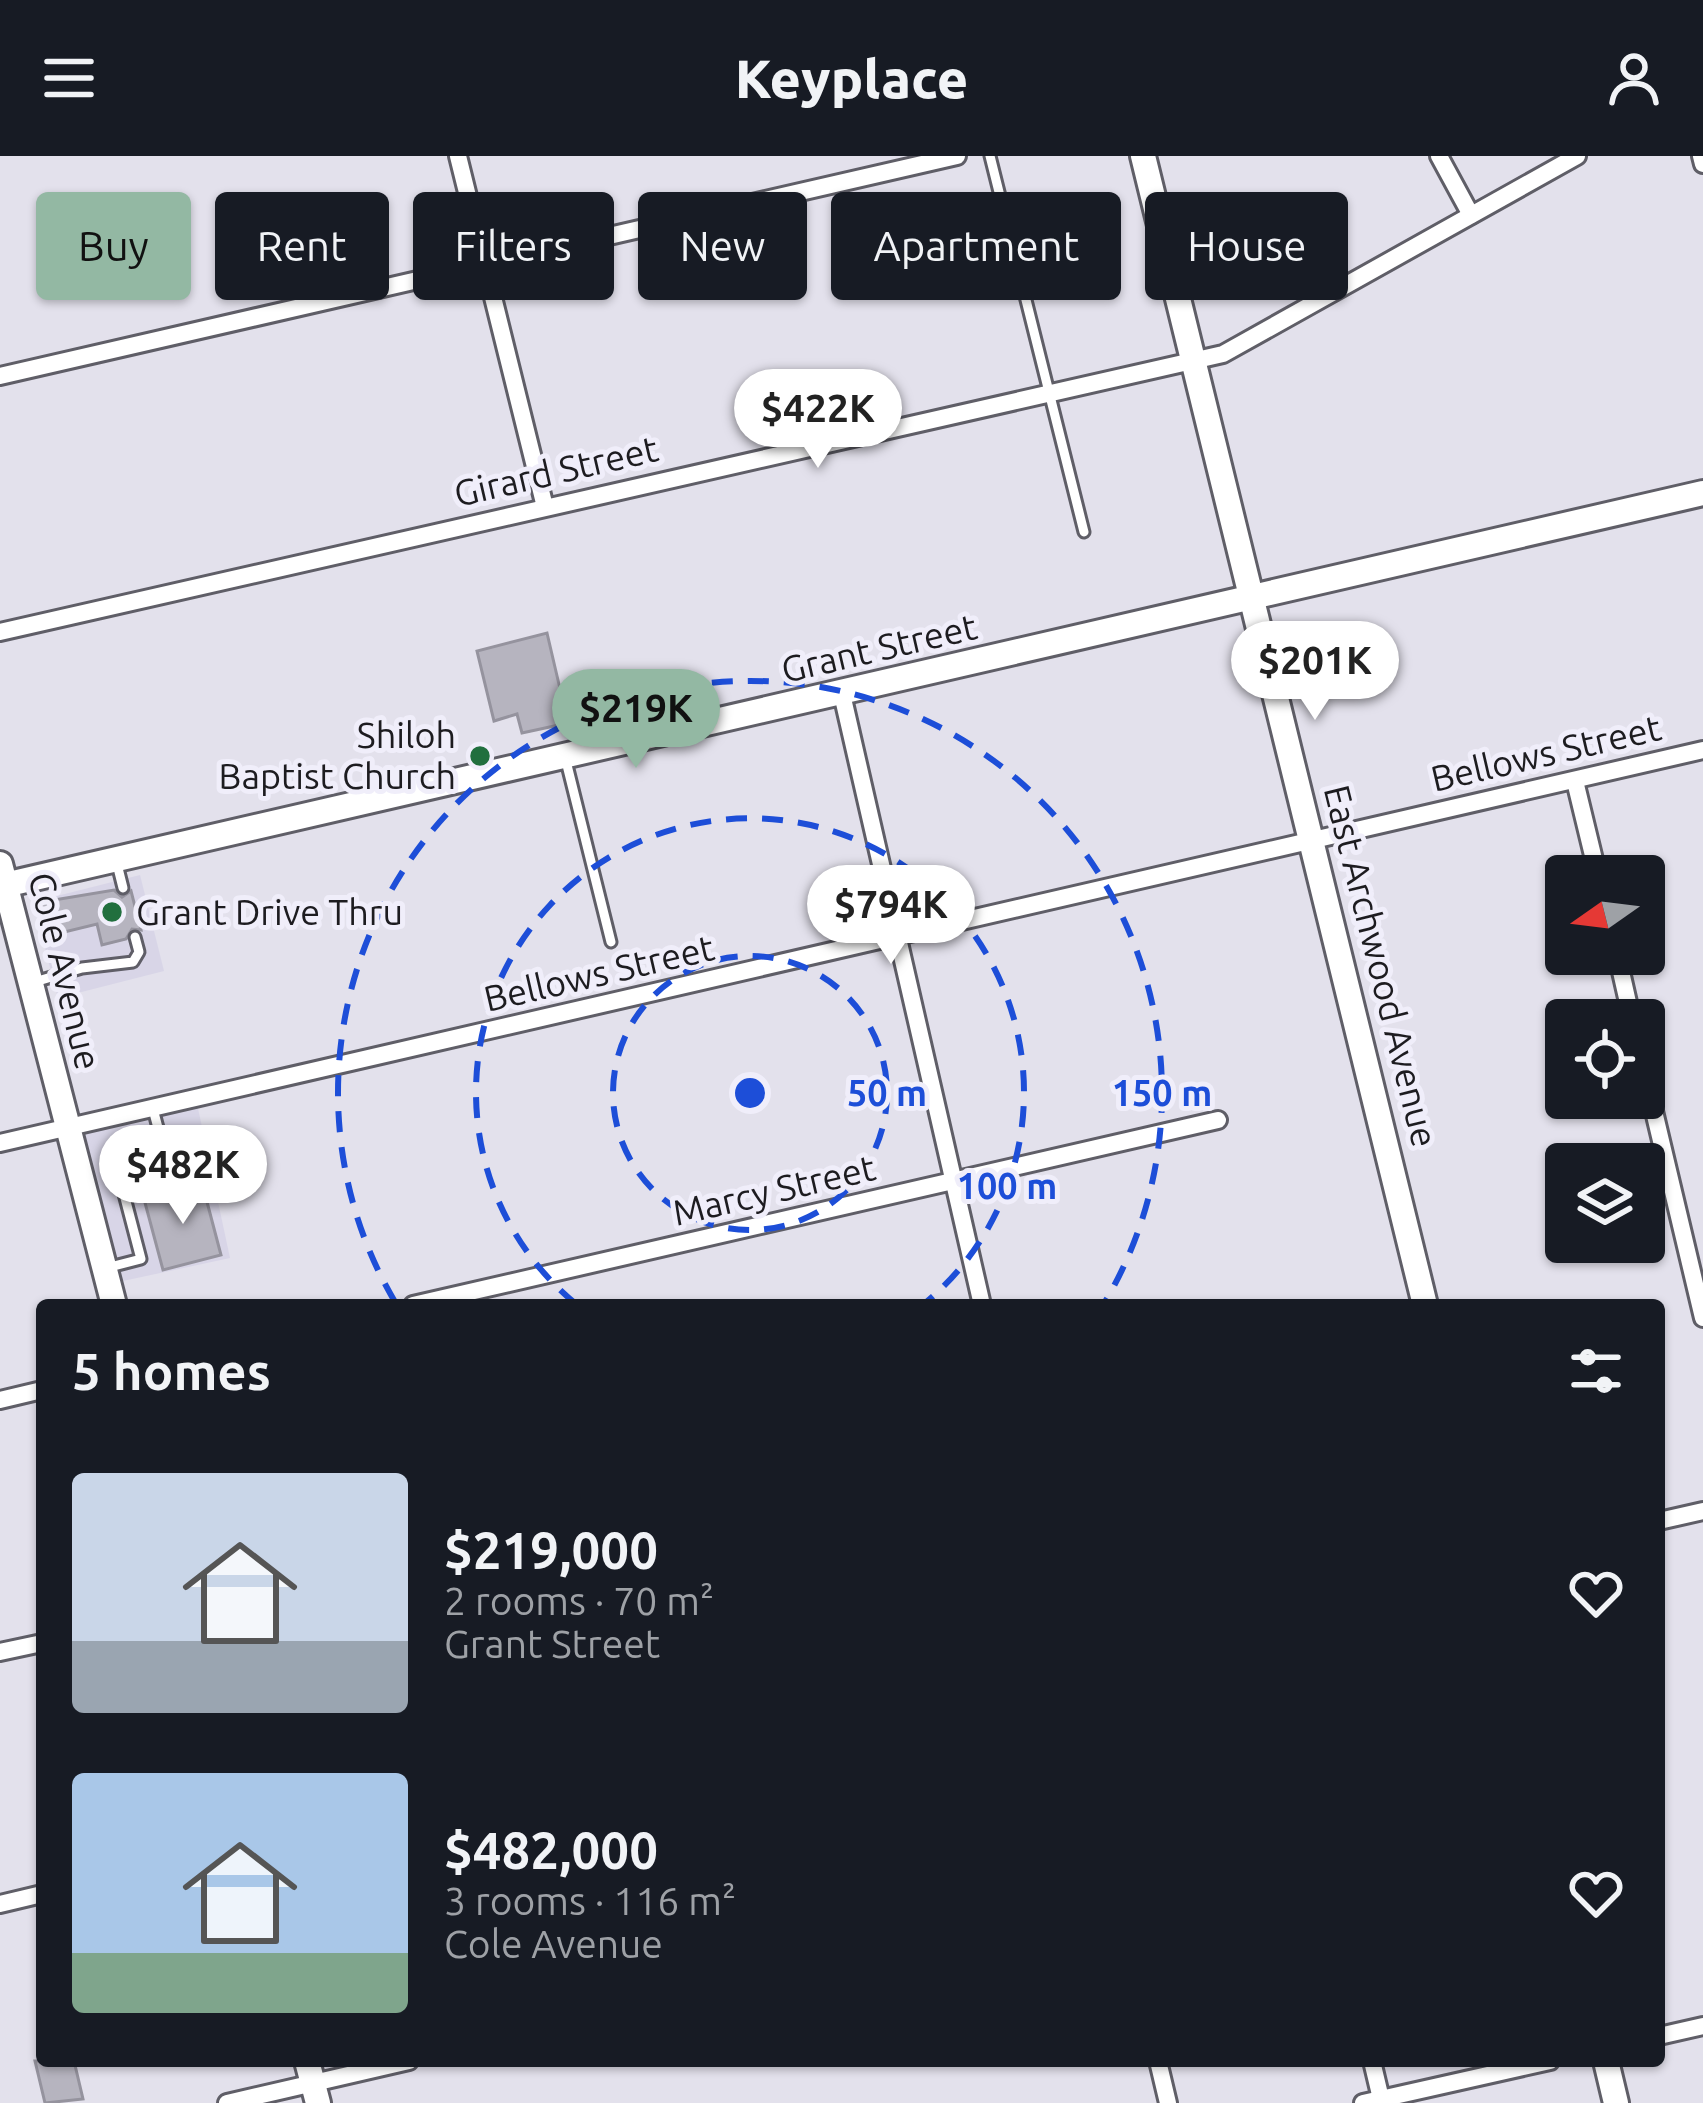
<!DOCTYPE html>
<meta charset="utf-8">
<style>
body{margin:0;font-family:Ubuntu,sans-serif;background:#20242c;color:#f1f3f6;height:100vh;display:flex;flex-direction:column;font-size:45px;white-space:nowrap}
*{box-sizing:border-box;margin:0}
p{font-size:39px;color:#9ea1a6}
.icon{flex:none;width:66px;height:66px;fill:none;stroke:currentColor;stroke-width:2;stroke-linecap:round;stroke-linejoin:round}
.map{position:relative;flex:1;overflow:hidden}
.details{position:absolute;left:36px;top:1143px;width:1629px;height:768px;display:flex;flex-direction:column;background:#171b24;border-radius:12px;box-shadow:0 3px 9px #0004}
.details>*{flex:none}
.guide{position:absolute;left:36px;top:36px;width:1632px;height:108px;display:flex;gap:24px}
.needle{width:78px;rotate:256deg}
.buttons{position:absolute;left:1545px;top:699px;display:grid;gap:24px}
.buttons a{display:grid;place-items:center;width:120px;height:120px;border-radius:12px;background:#171b24;box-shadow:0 3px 9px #0004;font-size:60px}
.price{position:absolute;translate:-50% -102px;padding:0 27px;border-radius:42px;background:#fff;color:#222;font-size:39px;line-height:78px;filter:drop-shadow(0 3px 6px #0008)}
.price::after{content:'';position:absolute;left:50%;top:72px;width:36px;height:27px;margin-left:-18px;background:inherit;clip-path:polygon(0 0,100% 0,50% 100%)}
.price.selected{background:#93b8a3;color:#111}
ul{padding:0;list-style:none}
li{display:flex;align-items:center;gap:36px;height:300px;padding:0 36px}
li span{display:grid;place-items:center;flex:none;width:336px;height:240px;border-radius:12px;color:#555}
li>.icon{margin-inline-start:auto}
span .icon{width:144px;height:144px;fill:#fffc;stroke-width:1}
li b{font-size:51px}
h2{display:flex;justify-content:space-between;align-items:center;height:144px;padding:0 36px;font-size:51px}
.tag{padding:0 42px;border-radius:12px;background:#171b24;box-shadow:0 3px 9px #0004;font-size:42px;line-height:108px}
.tag.selected{background:#93b8a3;color:#111}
header{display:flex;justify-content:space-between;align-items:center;height:156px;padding:0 36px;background:#171b24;font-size:54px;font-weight:800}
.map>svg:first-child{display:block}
.built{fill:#d8d5e7}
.building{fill:#b6b4bf;stroke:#95939e;stroke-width:3}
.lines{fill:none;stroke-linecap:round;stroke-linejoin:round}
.lane-casing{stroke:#5f5e67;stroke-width:15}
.street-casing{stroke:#5f5e67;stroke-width:22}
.secondary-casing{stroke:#5f5e67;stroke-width:30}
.lane{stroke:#fff;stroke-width:9}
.street{stroke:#fff;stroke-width:16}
.secondary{stroke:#fff;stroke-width:24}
.ring{fill:none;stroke:#1d4ed8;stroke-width:6;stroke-dasharray:21 15}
.poi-dot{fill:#216f3e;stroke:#f0eefa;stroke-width:4.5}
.labels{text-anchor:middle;stroke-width:10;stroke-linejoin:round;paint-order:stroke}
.street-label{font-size:36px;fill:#1d1c20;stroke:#f0eefa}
.poi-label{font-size:36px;fill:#1d1c20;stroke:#f0eefa;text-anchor:end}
.centre{fill:#1d4ed8;stroke:#f0eefa;stroke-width:6}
.ring-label{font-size:36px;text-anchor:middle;font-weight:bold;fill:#1d4ed8;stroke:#f0eefa;stroke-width:10;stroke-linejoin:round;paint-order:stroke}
</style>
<header><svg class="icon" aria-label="menu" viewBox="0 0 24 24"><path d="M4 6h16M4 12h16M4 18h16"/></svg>Keyplace<svg class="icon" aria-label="person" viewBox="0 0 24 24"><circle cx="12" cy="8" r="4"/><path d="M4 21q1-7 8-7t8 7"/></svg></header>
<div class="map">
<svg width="1703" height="1947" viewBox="0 0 1703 1947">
<rect width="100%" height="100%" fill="#e3e1ec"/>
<g class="built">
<path d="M140 719 164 815 58 842 33 746Z"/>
<path d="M196 943 230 1102 109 1128 67 972Z"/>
</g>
<g class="building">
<path d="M547 477 568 567 522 577 517 558 494 565 477 495Z"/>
<path d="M114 734 122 741 131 735 141 774 132 773 126 783 102 789 97 768 44 781 36 747Z"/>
<path d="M202 1027 221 1099 163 1114 144 1043Z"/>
<path d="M35 1905H74L83 1943 45 1947Z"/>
</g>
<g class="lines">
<defs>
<g id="lane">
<path d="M990 0 1084 376"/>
<path d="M565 601 611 786"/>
<path d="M117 708 123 732"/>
<path d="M31 827 82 812 133 806 139 796 135 781"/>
<path d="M110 1111 141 1103 118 1015 166 1002 153 953"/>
</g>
<g id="street">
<path d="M458 0 545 351"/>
<path d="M1439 0 1471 59"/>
<path d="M1701 0 1703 8"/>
<path d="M0 220 957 0"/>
<path d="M0 476 1223 198 1577 0"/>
<path d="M842 538 982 1149"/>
<path d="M1575 625 1598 720"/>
<path d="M1617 798 1632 864"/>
<path d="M1644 913 1703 1162"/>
<path d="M0 987 1703 594"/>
<path d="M413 1149 1218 964"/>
<path d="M0 1244 42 1234"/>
<path d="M1659 1365 1703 1355"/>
<path d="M0 1496 42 1487"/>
<path d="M0 1748 42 1738"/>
<path d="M1659 1880 1703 1870"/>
<path d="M1158 1905 1168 1947"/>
<path d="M1372 1905 1382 1947"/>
<path d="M227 1947 409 1905"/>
<path d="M1363 1947 1550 1905"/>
</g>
<g id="secondary">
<path d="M1143 0 1425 1149"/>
<path d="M0 708 114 1149"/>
<path d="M0 730 1703 337"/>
<path d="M307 1905 318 1947"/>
<path d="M1606 1905 1616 1947"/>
</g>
</defs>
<use href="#lane" class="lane-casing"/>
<use href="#street" class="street-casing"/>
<use href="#secondary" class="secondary-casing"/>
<use href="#lane" class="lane"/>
<use href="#street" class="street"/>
<use href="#secondary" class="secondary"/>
</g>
<g class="ring">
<circle cx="750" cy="937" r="137"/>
<path d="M576 1148A274 274 0 1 1 924 1148"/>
<path d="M395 1146A412 412 0 1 1 1105 1146"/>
</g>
<g class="poi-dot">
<circle cx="480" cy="600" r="12"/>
<circle cx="112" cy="756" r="12"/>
</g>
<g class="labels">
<g class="street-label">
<text transform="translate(556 315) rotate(-13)" y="13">Girard Street</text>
<text transform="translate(879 492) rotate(-13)" y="13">Grant Street</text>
<text transform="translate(1546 597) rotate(-13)" y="13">Bellows Street</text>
<text transform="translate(1381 810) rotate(76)" y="13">East Archwood Avenue</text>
<text transform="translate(65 815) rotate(76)" y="13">Cole Avenue</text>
<text transform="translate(599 817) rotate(-13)" y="13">Bellows Street</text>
<text transform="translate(774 1034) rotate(-13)" y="13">Marcy Street</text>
</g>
<g class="poi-label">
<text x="456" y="592">Shiloh<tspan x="456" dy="41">Baptist Church</tspan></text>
<text x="136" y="769" text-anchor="start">Grant Drive Thru</text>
</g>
</g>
<circle cx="750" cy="937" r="18" class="centre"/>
<g class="ring-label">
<text x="887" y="950">50 m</text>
<text x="1162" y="950">150 m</text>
<text x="1007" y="1043">100 m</text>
</g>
</svg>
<div class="buttons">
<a><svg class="needle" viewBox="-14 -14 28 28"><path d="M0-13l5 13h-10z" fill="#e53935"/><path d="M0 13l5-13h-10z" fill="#9ea1a6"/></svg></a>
<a><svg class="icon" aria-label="locate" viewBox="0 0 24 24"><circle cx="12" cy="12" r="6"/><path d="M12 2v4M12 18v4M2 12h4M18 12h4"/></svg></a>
<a><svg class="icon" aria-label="layers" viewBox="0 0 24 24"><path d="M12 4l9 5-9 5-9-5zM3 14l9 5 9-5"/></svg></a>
</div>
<b class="price" style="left:818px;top:315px">$422K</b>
<b class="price" style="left:1315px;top:567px">$201K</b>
<b class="price selected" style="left:636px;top:615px">$219K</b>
<b class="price" style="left:891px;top:811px">$794K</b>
<b class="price" style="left:183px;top:1071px">$482K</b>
<div class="guide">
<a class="tag selected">Buy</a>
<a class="tag">Rent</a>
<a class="tag">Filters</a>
<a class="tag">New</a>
<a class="tag">Apartment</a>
<a class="tag">House</a>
</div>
<section class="details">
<h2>5 homes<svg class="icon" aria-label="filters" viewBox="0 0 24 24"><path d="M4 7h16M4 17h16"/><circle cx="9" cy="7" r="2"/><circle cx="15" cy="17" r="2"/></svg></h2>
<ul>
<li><span style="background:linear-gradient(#c9d6e8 70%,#9aa5b1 0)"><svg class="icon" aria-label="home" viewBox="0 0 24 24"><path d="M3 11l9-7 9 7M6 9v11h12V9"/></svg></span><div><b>$219,000</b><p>2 rooms · 70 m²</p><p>Grant Street</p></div><svg class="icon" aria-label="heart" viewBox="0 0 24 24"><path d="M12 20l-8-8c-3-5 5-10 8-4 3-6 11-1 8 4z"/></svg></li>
<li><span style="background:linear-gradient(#a9c7e8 75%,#7fa58c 0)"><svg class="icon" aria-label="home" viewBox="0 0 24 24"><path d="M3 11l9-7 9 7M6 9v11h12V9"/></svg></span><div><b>$482,000</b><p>3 rooms · 116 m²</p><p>Cole Avenue</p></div><svg class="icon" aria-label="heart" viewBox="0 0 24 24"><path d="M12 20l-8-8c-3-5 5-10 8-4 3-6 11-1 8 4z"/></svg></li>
</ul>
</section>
</div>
